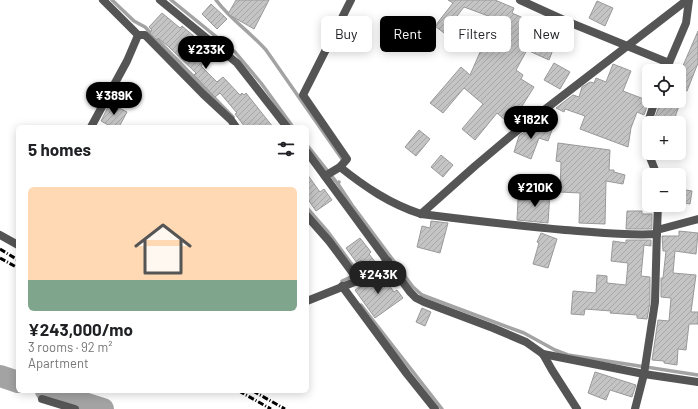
<!DOCTYPE html>
<meta charset="utf-8">
<style>
body{margin:0;font-family:Barlow,sans-serif;background:#f2f2f2;color:#202124;height:100vh;display:flex;flex-direction:column;font-size:15px;white-space:nowrap}
*{box-sizing:border-box;margin:0}
p{font-size:13px;color:#757577}
.icon{flex:none;width:22px;height:22px;fill:none;stroke:currentColor;stroke-width:2;stroke-linecap:round;stroke-linejoin:round}
.map{position:relative;flex:1;overflow:hidden}
.panel{position:absolute;left:16px;top:125px;width:293px;height:268px;display:flex;flex-direction:column;background:#fff;border-radius:6px;box-shadow:0 2px 10px #0003}
.panel>*{flex:none}
.top-card{position:absolute;left:321px;top:16px;width:317px;height:36px;display:flex;gap:8px}
.fabs{position:absolute;left:642px;top:64px;display:grid;gap:8px}
.fabs a{display:grid;place-items:center;width:44px;height:44px;border-radius:6px;background:#fff;box-shadow:0 2px 10px #0003;font-size:20px}
.price{position:absolute;translate:-50% -34px;padding:0 9px;border-radius:14px;background:#000;color:#fff;font-size:13px;line-height:26px;filter:drop-shadow(0 1px 2px #0008)}
.price::after{content:'';position:absolute;left:50%;top:24px;width:12px;height:9px;margin-left:-6px;background:inherit;clip-path:polygon(0 0,100% 0,50% 100%)}
.price.on{background:#222;color:#fff}
ul{padding:0;list-style:none}
li{display:grid;align-content:center;gap:8px;height:212px;padding:0 12px}
li+li{border-top:1px solid #e0e0e0}
li span{display:grid;place-items:center;height:124px;border-radius:6px;color:#555}
li>.icon{margin-inline-start:auto}
span .icon{width:72px;height:72px;fill:#fffc;stroke-width:1}
li b{font-size:17px}
h2{display:flex;justify-content:space-between;align-items:center;height:48px;padding:0 12px;font-size:17px}
.chip{padding:0 14px;border-radius:6px;background:#fff;box-shadow:0 2px 10px #0003;font-size:14px;line-height:36px}
.chip.on{background:#000;color:#fff}
.map>svg:first-child{display:block}
.lines{fill:none;stroke-linecap:round;stroke-linejoin:round}
.stream{stroke:#a3a3a3;stroke-width:3.5}
.river{stroke:#a3a3a3;stroke-width:22}
.building{fill:url(#building-hatch);stroke:#999}
.street{stroke:#555;stroke-width:8}
.rail{stroke:#000;stroke-width:3;stroke-dasharray:6 2 1 2;stroke-linecap:butt}
</style>
<div class="map">
<svg width="698" height="409" viewBox="0 0 698 409">
<defs>
<pattern id="building-hatch" width="6" height="6" patternUnits="userSpaceOnUse"><rect width="6" height="6" fill="#c4c4c4"/><path d="M-1 1l2-2M0 6l6-6M5 7l2-2" fill="none" stroke="#a7a7a7"/></pattern>
</defs>
<rect width="100%" height="100%" fill="#fff"/>
<g class="lines">
<g class="stream">
<path d="M112 0 134 21 145 27 233 117"/>
<path d="M171 0 235 52 261 83 293 127"/>
<path d="M216 0C230 19 250 32 266 50L342 159"/>
<path d="M307 145 338 184"/>
<path d="M339 182 338 184 352 205 413 287 422 295 524 333 555 350 568 355 698 375"/>
<path d="M307 208 328 232 359 274H358"/>
<path d="M343 283 342 281 351 277"/>
<path d="M361 305 442 409"/>
</g>
<g class="river">
<path d="M0 376 18 382"/>
<path d="M46 391 103 409"/>
</g>
</g>
<g class="building">
<path d="M236 0H269L254 29 228 14Z"/>
<path d="M448 0H495L514 8 512 13 559 34 549 60 527 50 516 70 523 75 521 79 534 87 514 119 521 121 513 127 497 113 475 140 462 129 483 104 464 88 443 113 430 103 461 67 470 75 481 50 478 49 491 17 464 7 444 33 435 26 453 3Z"/>
<path d="M597 1 613 8 605 26 589 18Z"/>
<path d="M211 4 227 19 217 29 202 14Z"/>
<path d="M162 13 180 28 182 26 209 49 203 56 206 59 201 66 217 82 223 77 240 95 242 93 244 95 246 93 273 127H245L235 114 237 113 220 93 215 97 194 75 196 73 168 46 158 38 157 40 150 33 152 30 149 27Z"/>
<path d="M698 31V63L687 91 679 88V67L682 68Z"/>
<path d="M554 63 570 72 560 89 544 80Z"/>
<path d="M613 64 631 71 623 91 649 101 644 115 637 112 631 128 628 147 580 129 585 116 565 109 564 112 556 108 573 95 579 97 582 87 590 82 594 83 596 78 606 82Z"/>
<path d="M661 101H681L676 114 675 123H653Z"/>
<path d="M110 103 127 112 119 127H112L101 121Z"/>
<path d="M534 125 552 130 548 141 539 138 531 159 514 152 519 136Z"/>
<path d="M419 130 430 139 416 156 405 147Z"/>
<path d="M558 143 610 150 609 170H614V172L625 175 623 184 606 181 605 224 579 223 580 193 560 192 561 162 556 161Z"/>
<path d="M441 155 453 165 443 177 431 167Z"/>
<path d="M307 174 320 192 324 189 332 200 316 211 307 198Z"/>
<path d="M679 189 692 191 690 204 679 202Z"/>
<path d="M533 191 550 192 548 223 517 220 518 200 532 201Z"/>
<path d="M627 211H642V214H652V229H626Z"/>
<path d="M431 221 448 223 440 253 417 247 422 226 430 228Z"/>
<path d="M679 231 698 233 696 254 675 251 673 273 696 275 691 312H698V324H689L686 350 678 349 677 365 664 363V361L652 360 658 320 669 321 671 298 661 297V278H663L666 251H663L662 236H679Z"/>
<path d="M541 233 557 239 548 268 533 264 539 243 537 242Z"/>
<path d="M360 238 371 252 369 254 376 263 367 269 361 260 357 263 346 248Z"/>
<path d="M626 240H651V246L644 245 641 276 650 277V302L647 319 637 318V315L610 313 611 311 585 309 584 315 571 314 573 291 596 293 597 275 607 276V283L626 285 628 263 611 261 613 241 626 243Z"/>
<path d="M380 273 394 292 397 290 403 298 375 318 355 290Z"/>
<path d="M422 308 431 312 425 326 416 322Z"/>
<path d="M595 372 636 385 632 397 610 390 606 400 588 393Z"/>
</g>
<g class="lines">
<g class="street">
<path d="M160 0 237 63 287 127"/>
<path d="M520 0 566 21 669 63 666 71"/>
<path d="M138 35H145L203 94 231 120 236 127"/>
<path d="M669 63 686 23 689 0"/>
<path d="M655 101 647 125V150L657 175"/>
<path d="M91 127 127 61 136 40 138 35 103 0"/>
<path d="M307 152 410 292 416 298 424 302 493 328 526 342 543 354 552 370 577 409"/>
<path d="M340 167 347 159 303 95 351 0"/>
<path d="M325 176 340 167C365 187 390 204 421 214 469 220 517 226 565 230 596 232 627 236 657 234"/>
<path d="M421 214 475 166 513 134 687 0"/>
<path d="M307 216 329 241 358 280"/>
<path d="M657 230 658 205"/>
<path d="M0 235 18 245"/>
<path d="M342 286 407 374 435 409"/>
<path d="M307 301 362 279 388 261"/>
<path d="M543 354 644 374 698 382"/>
<path d="M42 399 75 409"/>
<path d="M635 409 644 374 655 302 657 230 698 219"/>
</g>
<g class="rail">
<path d="M0 249 18 260"/>
<path d="M0 258 18 268"/>
<path d="M239 391 271 409"/>
<path d="M253 391 285 409"/>
</g>
</g>
</svg>
<div class="fabs">
<a><svg class="icon" aria-label="locate" viewBox="0 0 24 24"><circle cx="12" cy="12" r="6"/><path d="M12 2v4M12 18v4M2 12h4M18 12h4"/></svg></a>
<a>+</a>
<a>−</a>
</div>
<b class="price" style="left:206px;top:70px">¥233K</b>
<b class="price" style="left:114px;top:116px">¥389K</b>
<b class="price" style="left:531px;top:140px">¥182K</b>
<b class="price" style="left:535px;top:208px">¥210K</b>
<b class="price on" style="left:378px;top:295px">¥243K</b>
<div class="top-card">
<a class="chip">Buy</a>
<a class="chip on">Rent</a>
<a class="chip">Filters</a>
<a class="chip">New</a>
</div>
<section class="panel">
<h2>5 homes<svg class="icon" aria-label="filters" viewBox="0 0 24 24"><path d="M4 7h16M4 17h16"/><circle cx="9" cy="7" r="2"/><circle cx="15" cy="17" r="2"/></svg></h2>
<ul>
<li><span style="background:linear-gradient(#ffd9b3 75%,#7fa58c 0)"><svg class="icon" aria-label="home" viewBox="0 0 24 24"><path d="M3 11l9-7 9 7M6 9v11h12V9"/></svg></span><div><b>¥243,000/mo</b><p>3 rooms · 92 m²</p><p>Apartment</p></div></li>
</ul>
</section>
</div>
